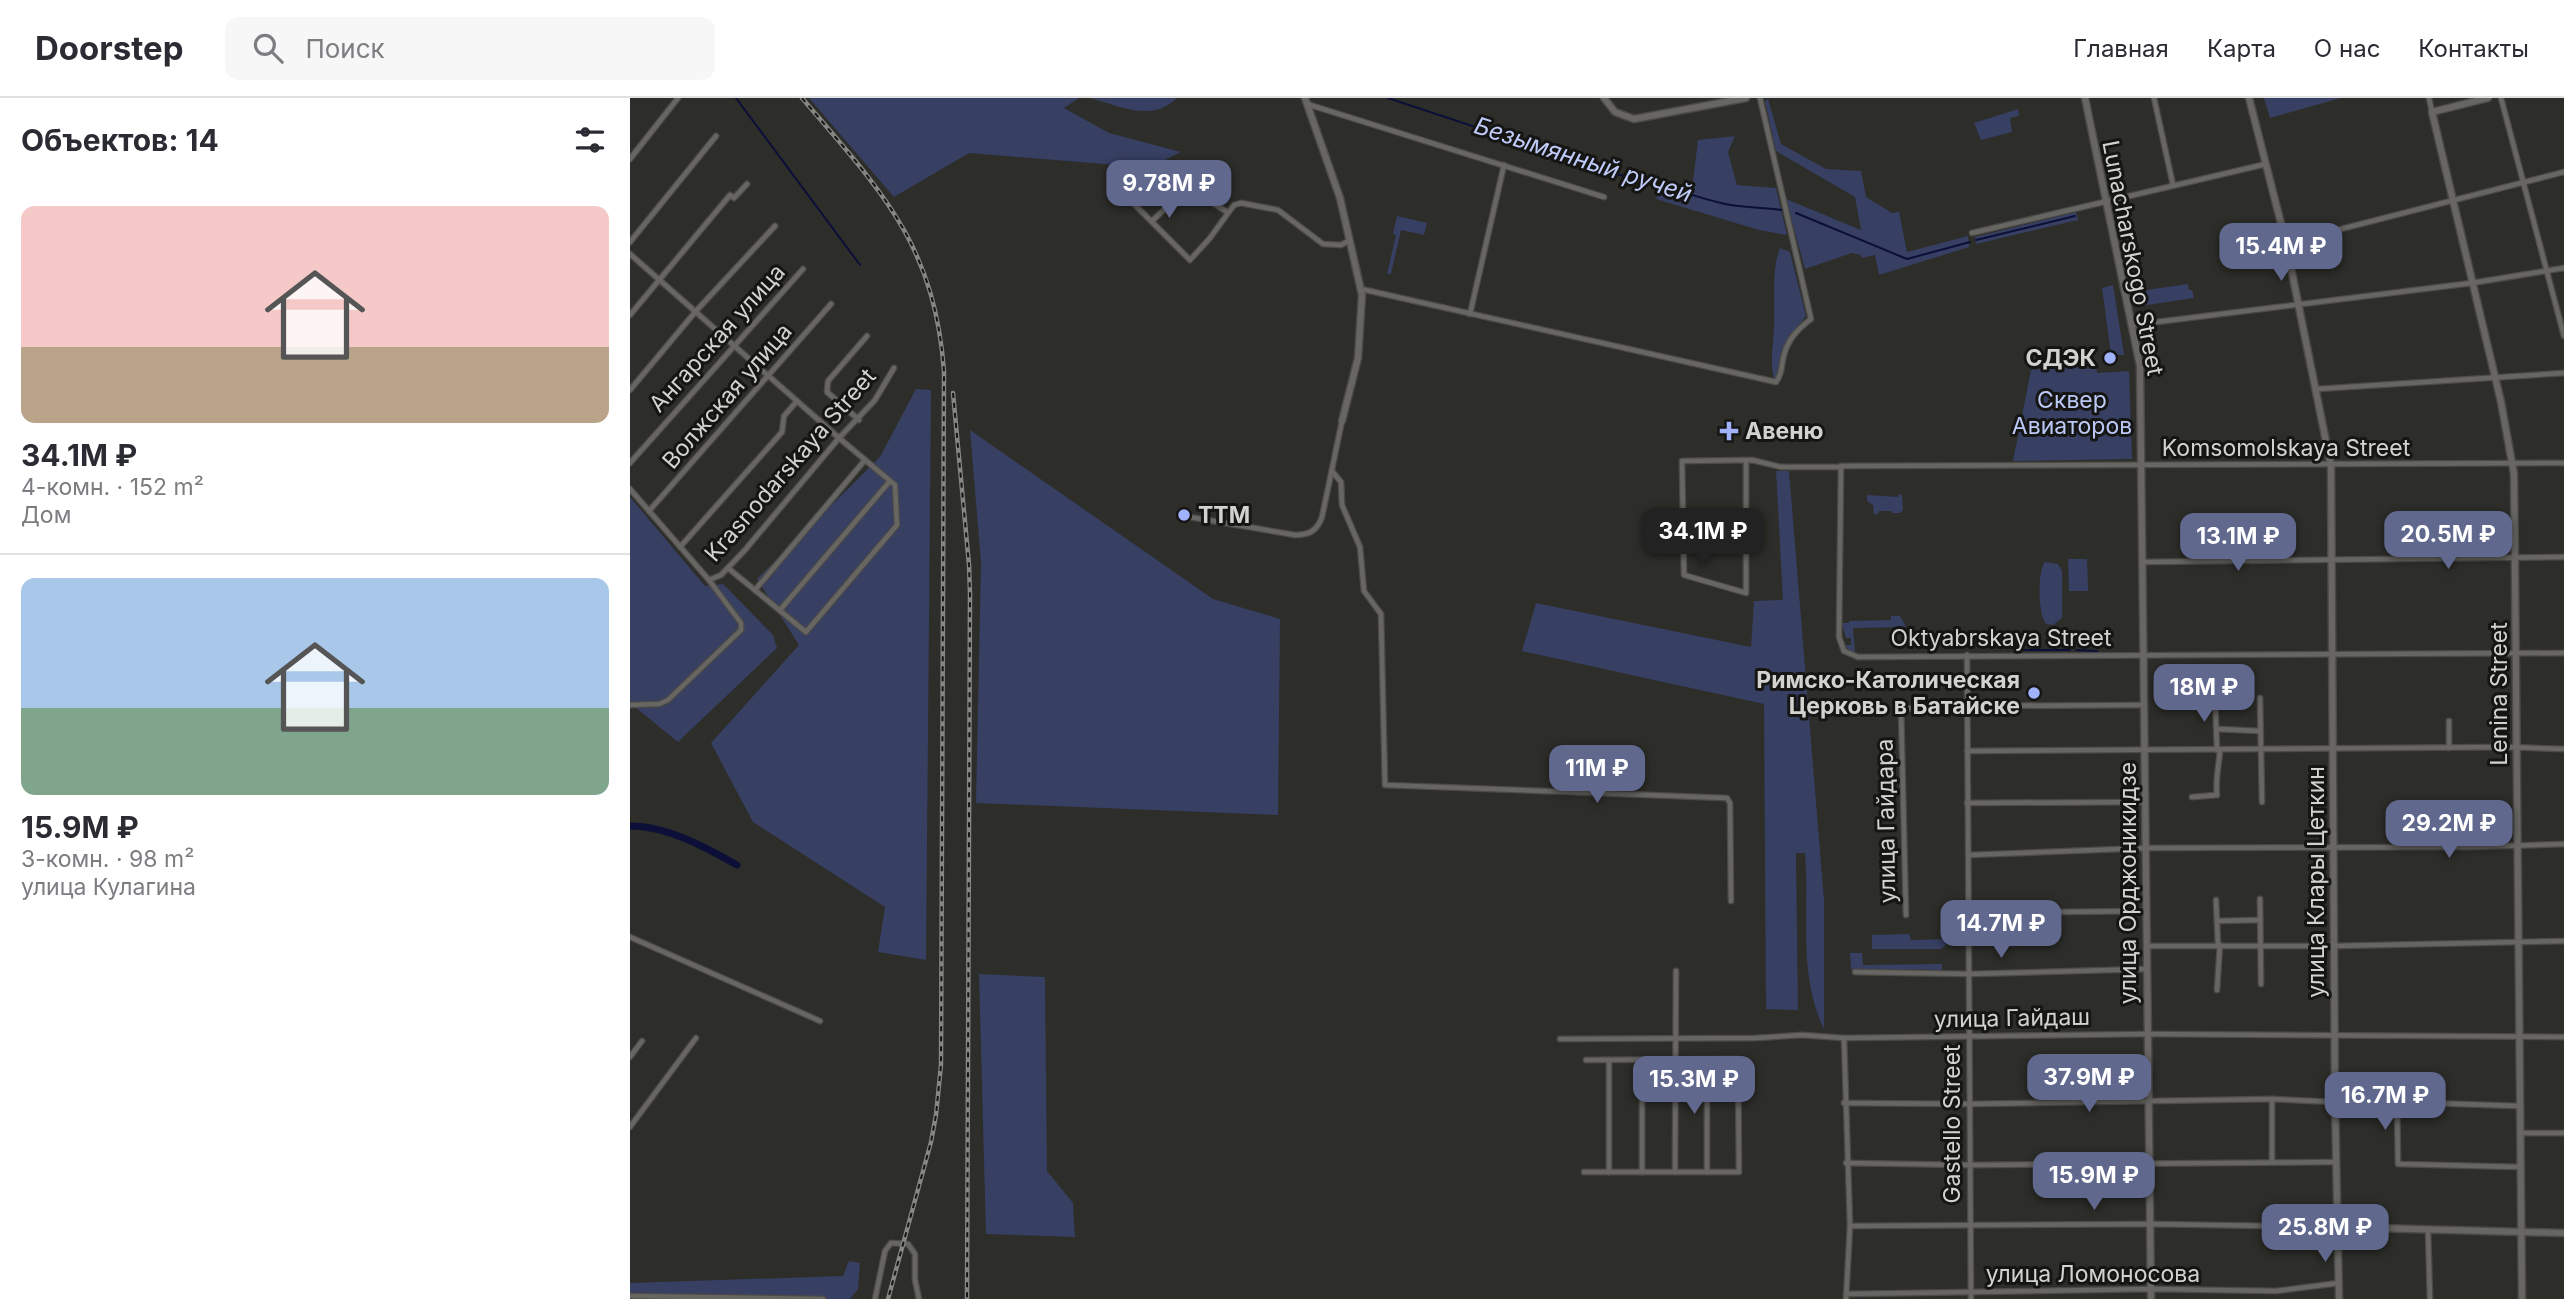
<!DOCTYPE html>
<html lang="ru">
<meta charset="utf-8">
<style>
body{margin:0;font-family:Inter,sans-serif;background:#f7f7f7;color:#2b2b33;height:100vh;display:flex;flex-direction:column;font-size:26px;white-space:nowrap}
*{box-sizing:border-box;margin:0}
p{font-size:23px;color:#7c7c81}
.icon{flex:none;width:38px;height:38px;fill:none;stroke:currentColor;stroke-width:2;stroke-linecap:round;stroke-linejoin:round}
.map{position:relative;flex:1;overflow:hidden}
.details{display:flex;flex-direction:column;background:#fff;width:630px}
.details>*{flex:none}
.price{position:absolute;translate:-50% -60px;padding:0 16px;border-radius:14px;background:#60688e;color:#fff;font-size:23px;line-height:46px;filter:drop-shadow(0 2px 4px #0008)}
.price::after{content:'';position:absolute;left:50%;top:42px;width:21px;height:16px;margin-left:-10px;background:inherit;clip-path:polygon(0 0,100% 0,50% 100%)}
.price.selected{background:#222;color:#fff}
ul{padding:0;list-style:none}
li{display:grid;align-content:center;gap:14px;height:371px;padding:0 21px}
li+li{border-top:2px solid #e1e1e2}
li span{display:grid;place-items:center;height:217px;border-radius:14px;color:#555}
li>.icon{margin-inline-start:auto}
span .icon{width:126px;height:126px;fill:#fffc;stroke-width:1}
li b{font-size:30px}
h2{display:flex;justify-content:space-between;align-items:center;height:84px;padding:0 21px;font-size:30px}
header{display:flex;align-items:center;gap:42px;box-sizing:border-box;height:98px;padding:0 35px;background:#fff;border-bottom:2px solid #e1e1e2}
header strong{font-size:33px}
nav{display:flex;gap:38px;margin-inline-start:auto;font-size:24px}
.search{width:490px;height:63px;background:#f7f7f7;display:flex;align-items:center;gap:18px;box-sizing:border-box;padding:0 24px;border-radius:14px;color:#7c7c81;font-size:26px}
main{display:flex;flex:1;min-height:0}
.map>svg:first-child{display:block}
.green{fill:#373f63}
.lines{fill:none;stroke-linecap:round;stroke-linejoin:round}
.stream{stroke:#0c0f38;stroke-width:2}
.river{stroke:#0c0f38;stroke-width:7}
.street-casing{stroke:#4b4a47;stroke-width:7}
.secondary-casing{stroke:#4b4a47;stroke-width:9}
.street{stroke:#676662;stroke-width:4.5}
.secondary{stroke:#676662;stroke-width:6}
.rail-casing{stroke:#868683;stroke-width:4.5}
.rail{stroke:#151514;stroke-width:2;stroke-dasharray:5;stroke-linecap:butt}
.poi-dot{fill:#a1b2fd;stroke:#151514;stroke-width:2.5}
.labels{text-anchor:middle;stroke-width:6;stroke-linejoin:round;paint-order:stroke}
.street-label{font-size:23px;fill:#d2d2cf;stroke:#151514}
.poi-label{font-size:23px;font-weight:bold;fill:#d2d2cf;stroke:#151514;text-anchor:end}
.park-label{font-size:23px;fill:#bcc8f6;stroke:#151514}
.water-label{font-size:24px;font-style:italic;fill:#c0cbf9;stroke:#151514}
</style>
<header>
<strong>Doorstep</strong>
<div class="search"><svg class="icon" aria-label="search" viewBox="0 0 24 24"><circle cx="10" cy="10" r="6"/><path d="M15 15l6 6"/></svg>Поиск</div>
<nav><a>Главная</a><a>Карта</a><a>О нас</a><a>Контакты</a></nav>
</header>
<main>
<section class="details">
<h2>Объектов: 14<svg class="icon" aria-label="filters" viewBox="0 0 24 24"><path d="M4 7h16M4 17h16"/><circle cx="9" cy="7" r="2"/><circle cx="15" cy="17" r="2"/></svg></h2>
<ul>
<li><span style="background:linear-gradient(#f6c9c9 65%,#b9a48a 0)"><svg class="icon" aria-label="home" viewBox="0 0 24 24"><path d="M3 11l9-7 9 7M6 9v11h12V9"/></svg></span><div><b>34.1M ₽</b><p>4-комн. · 152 m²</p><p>Дом</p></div></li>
<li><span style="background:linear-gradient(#a9c7e8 60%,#7fa58c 0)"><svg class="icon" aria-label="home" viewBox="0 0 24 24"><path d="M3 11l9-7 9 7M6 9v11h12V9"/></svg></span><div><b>15.9M ₽</b><p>3-комн. · 98 m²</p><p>улица Кулагина</p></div></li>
</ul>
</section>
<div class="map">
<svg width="1934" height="1201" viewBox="0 0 1934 1201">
<rect width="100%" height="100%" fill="#2d2d29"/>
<g class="green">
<path d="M179 0H449L434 10 479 35 551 54 531 64 498 68 339 55 264 99Z"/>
<path d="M460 0H547C521 25 490 8 460 0Z"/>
<path d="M1634 0H1711L1640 20Z"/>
<path d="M1138 1 1151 46 1196 71 1231 73 1236 99 1262 115 1269 114 1277 154 1338 138 1339 149 1249 177 1245 157 1232 160 1231 157 1222 155 1175 171 1156 101 1231 132 1225 99 1146 53 1135 3Z"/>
<path d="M1388 11 1389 18 1380 20 1382 34 1351 42 1344 25Z"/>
<path d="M1105 38 1098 54 1107 87 1146 90 1157 137 1129 132 1026 101 1034 84 1062 91 1068 42Z"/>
<path d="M1446 114 1448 122 1346 146 1345 139Z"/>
<path d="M767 118 797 125 794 137 771 132 761 176H757L766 137 763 136Z"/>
<path d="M1150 150 1160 154 1176 218 1158 242 1148 276 1144 281C1139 261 1144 246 1144 227 1145 202 1141 174 1150 150Z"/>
<path d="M1558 186 1559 192H1562L1564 200 1510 208 1509 203 1504 204 1502 194Z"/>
<path d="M1483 187 1493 250 1494 257H1481L1472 190Z"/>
<path d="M1466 266 1467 275 1499 273 1502 361 1383 363 1401 272Z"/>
<path d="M286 291 301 292 296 862 248 854 255 809 123 724 81 645 169 547 127 481 250 359Z"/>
<path d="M340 332 583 501 650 521 648 717 346 705 351 465Z"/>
<path d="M1146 373H1159L1194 802V931C1167 875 1180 814 1175 755H1166L1168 912 1136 911 1134 606 892 553 906 505 1121 549 1124 503 1153 502Z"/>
<path d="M1269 396 1272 397 1273 412 1270 415H1262L1261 413H1249L1248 416H1244L1243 407 1237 403V397L1268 399Z"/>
<path d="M0 399 75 488 93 486 143 537 147 550 48 644 0 605Z"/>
<path d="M1438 461H1457L1458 493H1439Z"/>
<path d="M1415 464 1428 466 1432 473V520L1423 527 1416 526C1408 517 1407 474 1415 464Z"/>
<path d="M1261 518H1270L1276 529 1223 530 1225 555 1220 554 1215 547H1221V540H1216L1212 525H1219V523L1261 522Z"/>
<path d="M1279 836 1281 842 1322 841 1311 851H1242V837Z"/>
<path d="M1220 855H1232L1233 867 1312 866V872L1221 871Z"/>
<path d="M349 876 415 879 417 1073 443 1105 445 1139 356 1136Z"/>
<path d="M219 1163 230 1165 228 1191 220 1201H0V1185L213 1178Z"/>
</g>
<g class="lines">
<g class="stream">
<path d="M106 0 230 167"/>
<path d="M758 0 990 77C1024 83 1057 97 1091 105 1111 110 1132 109 1152 112"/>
<path d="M1166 115 1277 161 1340 144"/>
<path d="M1346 142 1445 118"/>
<path d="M1390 552H1440"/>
<path d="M1446 552 1467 553"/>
</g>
<path class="river" d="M0 728C37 728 75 749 107 767"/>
<defs>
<g id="street">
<path d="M1524 0 1543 87"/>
<path d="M1799 0 1802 14"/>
<path d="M1871 0 1934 238"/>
<path d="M677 6 974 99"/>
<path d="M0 61 48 0"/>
<path d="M499 101 560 162 580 140 604 107 611 105 648 112 693 146 711 147 720 142"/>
<path d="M522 123 556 91H561L597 114"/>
<path d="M1342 135 1636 66"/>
<path d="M0 144 86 38"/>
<path d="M1656 145 1934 74"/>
<path d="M0 156 209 340 265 387 267 427 176 534 98 470"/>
<path d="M731 191 1146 284C1153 275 1151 267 1154 257 1158 241 1168 231 1181 221L1130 0"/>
<path d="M840 216 874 67"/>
<path d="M0 217 100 97 104 100 117 86"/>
<path d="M1502 227 1842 185 1934 170"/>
<path d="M1687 291 1934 275"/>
<path d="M0 292 66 213 145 128"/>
<path d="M229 322 197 294 198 283 237 238"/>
<path d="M1116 363V495L1054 477 1052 363 1122 362 1151 369H1211"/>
<path d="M0 365 173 171"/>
<path d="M1934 365 1211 368 1209 539 1214 553 1228 559 1934 555"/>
<path d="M702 373 711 384 712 407 730 449 734 493 751 516 755 687 1097 700 1100 705 1101 803"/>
<path d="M0 391 79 482 111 525V532L38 602 29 606 0 607"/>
<path d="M19 413 201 206"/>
<path d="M554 418 665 437C679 437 687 433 692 419L712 323"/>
<path d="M50 449 152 334 154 318 167 303"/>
<path d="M1513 464 1934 459"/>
<path d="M79 482 91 477 115 452 209 340 245 302 264 270"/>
<path d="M125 492 235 362"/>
<path d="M150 512 260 383"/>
<path d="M1337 557 1341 1201"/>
<path d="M1585 599 1587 652"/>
<path d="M1630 600 1632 704"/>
<path d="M1337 608 1515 607"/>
<path d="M1819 623V650"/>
<path d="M1587 631 1630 633"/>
<path d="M1337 653 1878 649 1934 651"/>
<path d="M1562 699 1587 697C1585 682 1589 668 1590 652"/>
<path d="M1337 705 1515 704"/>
<path d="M1338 757 1516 750 1845 749 1934 746"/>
<path d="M1630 801 1631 886"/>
<path d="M1586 802 1588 847"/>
<path d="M1339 815 1516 813"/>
<path d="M1276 817 1271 610 1337 613"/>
<path d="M1587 823 1630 822"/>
<path d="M0 839 190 923"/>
<path d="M1517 848H1704L1934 843"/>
<path d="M1225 874 1339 876 1516 871"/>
<path d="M1587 892 1590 847"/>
<path d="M1214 940 1220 1128 1216 1201"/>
<path d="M930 941 1125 940 1172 937 1214 940 1517 936 1934 939"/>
<path d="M0 959 12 943"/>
<path d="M979 962V1074"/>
<path d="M1012 962V1074"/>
<path d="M1077 962V1074"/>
<path d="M1642 1001V1063"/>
<path d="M1214 1005 1338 1006 1642 1001 1705 1004"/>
<path d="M1890 1008 1767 1004 1768 1066 1891 1069"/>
<path d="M0 1029 66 940"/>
<path d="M1890 1035H1934"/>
<path d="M1216 1065 1339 1067 1706 1064"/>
<path d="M954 1074H1109L1108 961 956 962"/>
<path d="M1045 1074 1046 873"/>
<path d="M1220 1128 1520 1126 1708 1129"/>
<path d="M1798 1133 1800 1201"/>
<path d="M1216 1196 1521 1191 1646 1193 1709 1185"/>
<path d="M0 1198 193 1201"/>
<path d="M245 1201 255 1153 261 1145 278 1146 285 1156V1182L289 1201"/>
</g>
<g id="secondary">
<path d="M675 0 710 100 732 197 728 260 712 323"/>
<path d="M974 0 985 14 1004 21 1116 0"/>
<path d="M1455 0 1510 268 1521 1201"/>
<path d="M1619 0 1656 145 1701 368 1705 1004 1709 1201"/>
<path d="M1858 0 1802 14 1871 304 1884 376 1892 1201"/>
<path d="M1708 1129 1934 1135"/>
</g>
</defs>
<use href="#street" class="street-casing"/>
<use href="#secondary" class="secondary-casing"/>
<use href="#street" class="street"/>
<use href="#secondary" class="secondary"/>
<defs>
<g id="rail">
<path d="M172 0C251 93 304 145 314 273L311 967 306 1017 301 1044 258 1201"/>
<path d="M323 295 339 467 340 496 337 1201"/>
</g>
</defs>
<use href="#rail" class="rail-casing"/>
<use href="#rail" class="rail"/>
</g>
<g class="poi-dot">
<circle cx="1480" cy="260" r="7"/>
<path d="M1095.5 322.5h7v7h7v7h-7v7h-7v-7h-7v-7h7z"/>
<circle cx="554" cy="417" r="7"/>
<circle cx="1404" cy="595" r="7"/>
</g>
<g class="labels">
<g class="street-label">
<text transform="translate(1503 160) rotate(79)" y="8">Lunacharskogo Street</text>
<text transform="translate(87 240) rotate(-48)" y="8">Ангарская улица</text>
<text transform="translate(97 298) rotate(-49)" y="8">Волжская улица</text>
<text x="1656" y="358">Komsomolskaya Street</text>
<text transform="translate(160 367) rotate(-49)" y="8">Krasnodarskaya Street</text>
<text x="1371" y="548">Oktyabrskaya Street</text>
<text transform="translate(1869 596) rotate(-90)" y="8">Lenina Street</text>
<text transform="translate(1256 723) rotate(-91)" y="8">улица Гайдара</text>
<text transform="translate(1686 784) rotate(-90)" y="8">улица Клары Цеткин</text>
<text transform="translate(1498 785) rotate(-90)" y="8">улица Орджоникидзе</text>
<text transform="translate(1382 920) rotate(-1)" y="8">улица Гайдаш</text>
<text transform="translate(1322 1026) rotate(-90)" y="8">Gastello Street</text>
<text x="1463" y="1184">улица Ломоносова</text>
</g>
<g class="poi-label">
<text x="1466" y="268">СДЭК</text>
<text x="1115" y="341" text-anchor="start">Авеню</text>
<text x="568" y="425" text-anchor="start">ТТМ</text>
<text x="1390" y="590">Римско-Католическая<tspan x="1390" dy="26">Церковь в Батайске</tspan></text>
</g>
<g class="park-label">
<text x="1442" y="310">Сквер<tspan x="1442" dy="26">Авиаторов</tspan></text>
</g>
<g class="water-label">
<text transform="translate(953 62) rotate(18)" y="8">Безымянный ручей</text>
</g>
</g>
</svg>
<b class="price" style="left:539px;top:122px">9.78M ₽</b>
<b class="price" style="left:1651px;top:185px">15.4M ₽</b>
<b class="price selected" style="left:1073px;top:470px">34.1M ₽</b>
<b class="price" style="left:1818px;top:473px">20.5M ₽</b>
<b class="price" style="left:1608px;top:475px">13.1M ₽</b>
<b class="price" style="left:1574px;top:626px">18M ₽</b>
<b class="price" style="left:967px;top:707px">11M ₽</b>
<b class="price" style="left:1819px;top:762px">29.2M ₽</b>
<b class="price" style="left:1371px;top:862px">14.7M ₽</b>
<b class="price" style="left:1459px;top:1016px">37.9M ₽</b>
<b class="price" style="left:1064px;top:1018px">15.3M ₽</b>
<b class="price" style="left:1755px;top:1034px">16.7M ₽</b>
<b class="price" style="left:1464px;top:1114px">15.9M ₽</b>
<b class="price" style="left:1695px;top:1166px">25.8M ₽</b>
</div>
</main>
